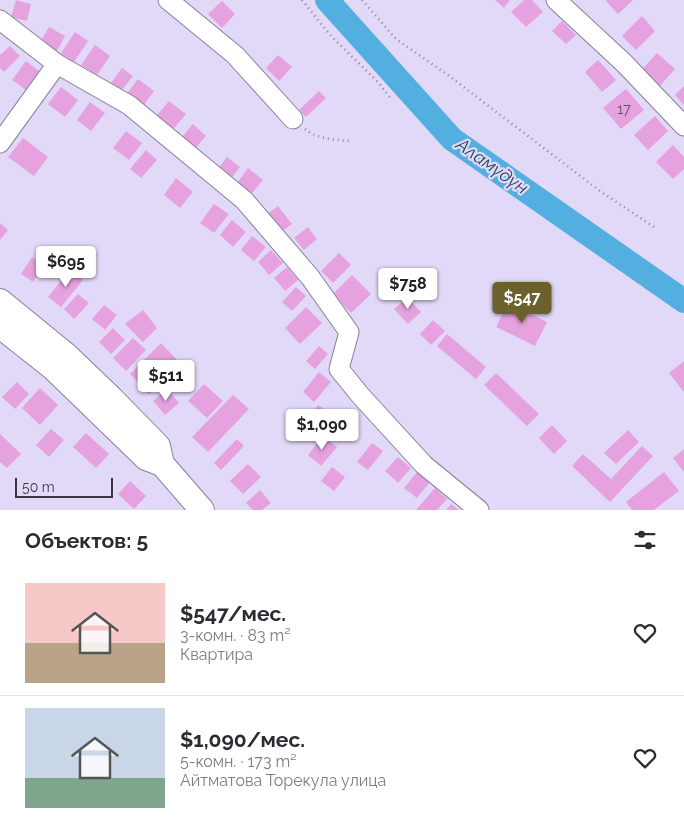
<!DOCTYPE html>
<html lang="ru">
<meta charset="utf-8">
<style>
body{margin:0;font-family:Raleway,sans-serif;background:#f7f7f7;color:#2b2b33;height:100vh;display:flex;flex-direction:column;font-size:19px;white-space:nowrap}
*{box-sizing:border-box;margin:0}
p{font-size:16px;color:#7c7c81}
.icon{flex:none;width:28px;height:28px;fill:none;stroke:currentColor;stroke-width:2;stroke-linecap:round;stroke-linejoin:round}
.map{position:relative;height:510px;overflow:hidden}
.panel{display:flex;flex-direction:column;background:#fff;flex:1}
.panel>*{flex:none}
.scale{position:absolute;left:15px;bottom:12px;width:98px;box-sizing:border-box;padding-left:5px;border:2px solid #3a3743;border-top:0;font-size:14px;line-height:18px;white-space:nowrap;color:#3a3743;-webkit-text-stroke:4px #e2d9f8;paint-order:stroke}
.price{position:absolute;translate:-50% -42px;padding:0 11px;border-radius:5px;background:#fff;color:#222;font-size:16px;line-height:32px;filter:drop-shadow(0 1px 2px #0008)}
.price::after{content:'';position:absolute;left:50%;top:30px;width:15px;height:11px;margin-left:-8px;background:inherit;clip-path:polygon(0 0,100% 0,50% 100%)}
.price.current{background:#6c602d;color:#fff}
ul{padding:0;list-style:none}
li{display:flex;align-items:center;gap:15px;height:125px;padding:0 25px}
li+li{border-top:1px solid #e1e1e2}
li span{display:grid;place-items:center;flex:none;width:140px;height:100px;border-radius:0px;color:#555}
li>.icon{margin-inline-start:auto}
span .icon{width:60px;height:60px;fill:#fffc;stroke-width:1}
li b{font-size:21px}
h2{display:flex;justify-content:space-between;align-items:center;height:60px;padding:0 25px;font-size:21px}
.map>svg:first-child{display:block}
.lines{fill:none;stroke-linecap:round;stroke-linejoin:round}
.river{stroke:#53afe0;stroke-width:24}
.building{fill:#e5a2df}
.minor-casing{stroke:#877f9b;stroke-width:21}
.major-casing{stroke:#877f9b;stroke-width:26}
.path{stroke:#898398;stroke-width:2.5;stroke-dasharray:1 4;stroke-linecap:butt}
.minor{stroke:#fff;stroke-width:19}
.major{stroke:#fff;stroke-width:24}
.labels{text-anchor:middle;stroke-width:4.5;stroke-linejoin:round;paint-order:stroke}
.number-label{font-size:14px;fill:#65526a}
.water-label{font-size:18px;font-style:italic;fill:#1f465b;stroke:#e2d9f8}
</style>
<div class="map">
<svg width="684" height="510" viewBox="0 0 684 510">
<rect width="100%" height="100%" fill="#e2d9f8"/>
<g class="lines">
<path class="river" d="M327 0 452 139 684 301"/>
</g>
<g class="building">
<path d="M16 0 31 4 27 21 11 17Z"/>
<path d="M495 0H510L504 8Z"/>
<path d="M524 0H532L543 12 526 27 511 12Z"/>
<path d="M607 0H633L618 14 606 1Z"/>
<path d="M222 1 235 14 222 28 208 14Z"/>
<path d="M642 16 655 31 636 50 622 36Z"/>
<path d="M562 21 576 35 566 44 552 31Z"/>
<path d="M49 27 65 36 57 51 40 42Z"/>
<path d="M75 32 88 41 74 62 61 53Z"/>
<path d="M95 45 110 56 97 75 81 65Z"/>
<path d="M10 46 20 56 4 72 0 68V55Z"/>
<path d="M657 53 675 69 658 88 640 72Z"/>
<path d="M278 55 292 67 279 81 266 68Z"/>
<path d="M598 60 616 80 602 92 585 72Z"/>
<path d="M26 61 40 72 26 90 12 80Z"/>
<path d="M122 68 133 76 118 95 108 87Z"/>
<path d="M138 79 154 91 141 109 125 96Z"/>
<path d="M684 86V105L675 95Z"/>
<path d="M61 87 78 100 65 117 48 104Z"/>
<path d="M626 89 644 110 621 129 603 108Z"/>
<path d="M319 91 326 98 306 117 299 110Z"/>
<path d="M169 101 186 114 170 133 154 119Z"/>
<path d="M90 102 105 113 91 131 77 120Z"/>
<path d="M655 116 668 131 648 150 634 135Z"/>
<path d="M193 124 206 136 194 150 180 139Z"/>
<path d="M126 131 142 143 129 160 113 148Z"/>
<path d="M23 138 48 157 34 176 8 157Z"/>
<path d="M673 145 684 157V169L673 179 656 162Z"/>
<path d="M146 150 157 160 141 178 130 169Z"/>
<path d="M227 157 240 167 230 180 217 170Z"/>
<path d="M248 168 263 180 249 197 235 186Z"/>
<path d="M176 178 193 192 180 208 164 195Z"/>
<path d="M214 204 229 214 214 233 200 223Z"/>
<path d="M278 206 292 224 281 232 267 214Z"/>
<path d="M232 220 246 232 233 247 220 235Z"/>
<path d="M0 223 8 230 0 240Z"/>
<path d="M308 227 317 239 304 250 294 238Z"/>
<path d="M252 236 266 247 254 261 241 250Z"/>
<path d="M271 250 283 263 269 275 258 262Z"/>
<path d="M339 253 351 265 333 283 321 271Z"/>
<path d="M32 257 44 265 33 282 21 274Z"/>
<path d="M287 267 298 280 285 291 274 278Z"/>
<path d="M70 269 83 280 61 307 48 297Z"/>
<path d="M352 275 371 294 351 313 333 294Z"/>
<path d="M296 287 306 296 292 311 282 302Z"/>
<path d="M78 294 89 303 74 319 64 309Z"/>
<path d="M407 297 421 312 408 324 394 309Z"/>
<path d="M508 303 547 322 535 346 496 327Z"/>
<path d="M104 305 117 315 105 330 92 319Z"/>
<path d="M306 307 322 323 300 344 285 328Z"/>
<path d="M143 310 157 328 143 342 125 324Z"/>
<path d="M433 320 445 331 431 345 420 334Z"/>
<path d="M113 328 125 340 111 354 99 342Z"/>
<path d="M447 334 486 367 476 379 437 346Z"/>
<path d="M133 338 146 350 126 371 113 358Z"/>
<path d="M161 343 180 363 149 394 130 374Z"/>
<path d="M319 346 328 354 315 369 306 361Z"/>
<path d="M684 361V392L669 373Z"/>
<path d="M319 372 331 382 314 402 303 392Z"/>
<path d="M496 373 539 414 527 426 484 385Z"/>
<path d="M17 382 29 394 15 409 2 397Z"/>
<path d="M204 384 223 401 207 418 188 401Z"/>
<path d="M40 388 58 405 40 425 22 408Z"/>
<path d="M167 389 179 403 165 415 153 401Z"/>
<path d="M233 395 249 409 208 452 192 437Z"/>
<path d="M318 405 331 414 320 430 307 421Z"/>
<path d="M552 425 567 441 554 454 539 438Z"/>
<path d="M51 429 64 440 49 457 36 445Z"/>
<path d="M628 430 639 442 616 464 604 453Z"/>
<path d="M86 433 109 454 96 468 73 447Z"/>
<path d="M0 434 21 454 7 468 0 462Z"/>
<path d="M323 436 337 447 321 466 308 455Z"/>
<path d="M237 439 244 446 221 470 214 463Z"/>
<path d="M372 443 383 451 368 470 357 462Z"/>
<path d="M642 446 653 456 610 502 572 466 583 454 611 479Z"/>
<path d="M684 449V472L673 458Z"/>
<path d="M398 457 411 468 398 483 385 471Z"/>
<path d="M248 464 261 477 243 494 230 481Z"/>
<path d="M332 467 345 477 334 491 321 481Z"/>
<path d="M417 472 430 482 417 498 404 488Z"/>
<path d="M664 472 679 491 654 510H632L626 502Z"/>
<path d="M130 481 146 496 134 509 118 494Z"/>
<path d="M435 488 447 499 437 510H416Z"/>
<path d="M260 490 271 503 262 510H253L246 503Z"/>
<path d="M451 504 459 510H446Z"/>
</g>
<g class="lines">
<defs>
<g id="minor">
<path d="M168 0 235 55 293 119"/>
<path d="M556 0 624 63 684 126"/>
<path d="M0 20 57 64 129 105 244 200 310 277 349 332 339 369 360 395 424 465 479 510"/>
<path d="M0 143 57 64"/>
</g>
<g id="major">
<path d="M0 301 65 354 112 399 158 446 162 464"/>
<path d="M0 326 52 367 146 458 162 464 202 510"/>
</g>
</defs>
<use href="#minor" class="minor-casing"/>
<use href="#major" class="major-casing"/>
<g class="path">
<path d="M302 0 331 36 378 82 392 100"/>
<path d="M362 0 396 39 448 75 600 191 654 227"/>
<path d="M305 129C317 139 335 140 351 141"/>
</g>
<use href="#minor" class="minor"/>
<use href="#major" class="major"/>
</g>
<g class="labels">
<g class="number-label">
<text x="624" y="114">17</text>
</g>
<g class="water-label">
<text transform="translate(492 166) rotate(35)" y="6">Аламүдүн</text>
</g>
</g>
</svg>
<div class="scale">50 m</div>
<b class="price" style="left:66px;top:288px">$695</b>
<b class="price" style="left:408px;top:310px">$758</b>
<b class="price current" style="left:522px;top:324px">$547</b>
<b class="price" style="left:166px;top:402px">$511</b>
<b class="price" style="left:322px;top:451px">$1,090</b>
</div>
<section class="panel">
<h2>Объектов: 5<svg class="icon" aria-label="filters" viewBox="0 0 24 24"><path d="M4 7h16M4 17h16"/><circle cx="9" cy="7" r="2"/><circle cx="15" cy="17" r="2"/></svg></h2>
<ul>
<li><span style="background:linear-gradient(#f6c9c9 60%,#b9a48a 0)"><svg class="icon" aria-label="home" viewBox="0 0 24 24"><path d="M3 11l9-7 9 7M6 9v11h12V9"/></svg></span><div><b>$547/мес.</b><p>3-комн. · 83 m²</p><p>Квартира</p></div><svg class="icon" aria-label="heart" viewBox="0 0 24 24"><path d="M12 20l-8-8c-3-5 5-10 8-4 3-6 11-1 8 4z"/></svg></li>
<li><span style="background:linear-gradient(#c9d6e8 70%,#7fa58c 0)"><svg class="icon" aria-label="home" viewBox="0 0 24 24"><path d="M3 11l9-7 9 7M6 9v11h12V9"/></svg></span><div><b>$1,090/мес.</b><p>5-комн. · 173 m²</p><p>Айтматова Торекула улица</p></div><svg class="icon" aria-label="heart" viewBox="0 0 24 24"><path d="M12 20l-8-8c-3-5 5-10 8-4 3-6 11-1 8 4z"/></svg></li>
</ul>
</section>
